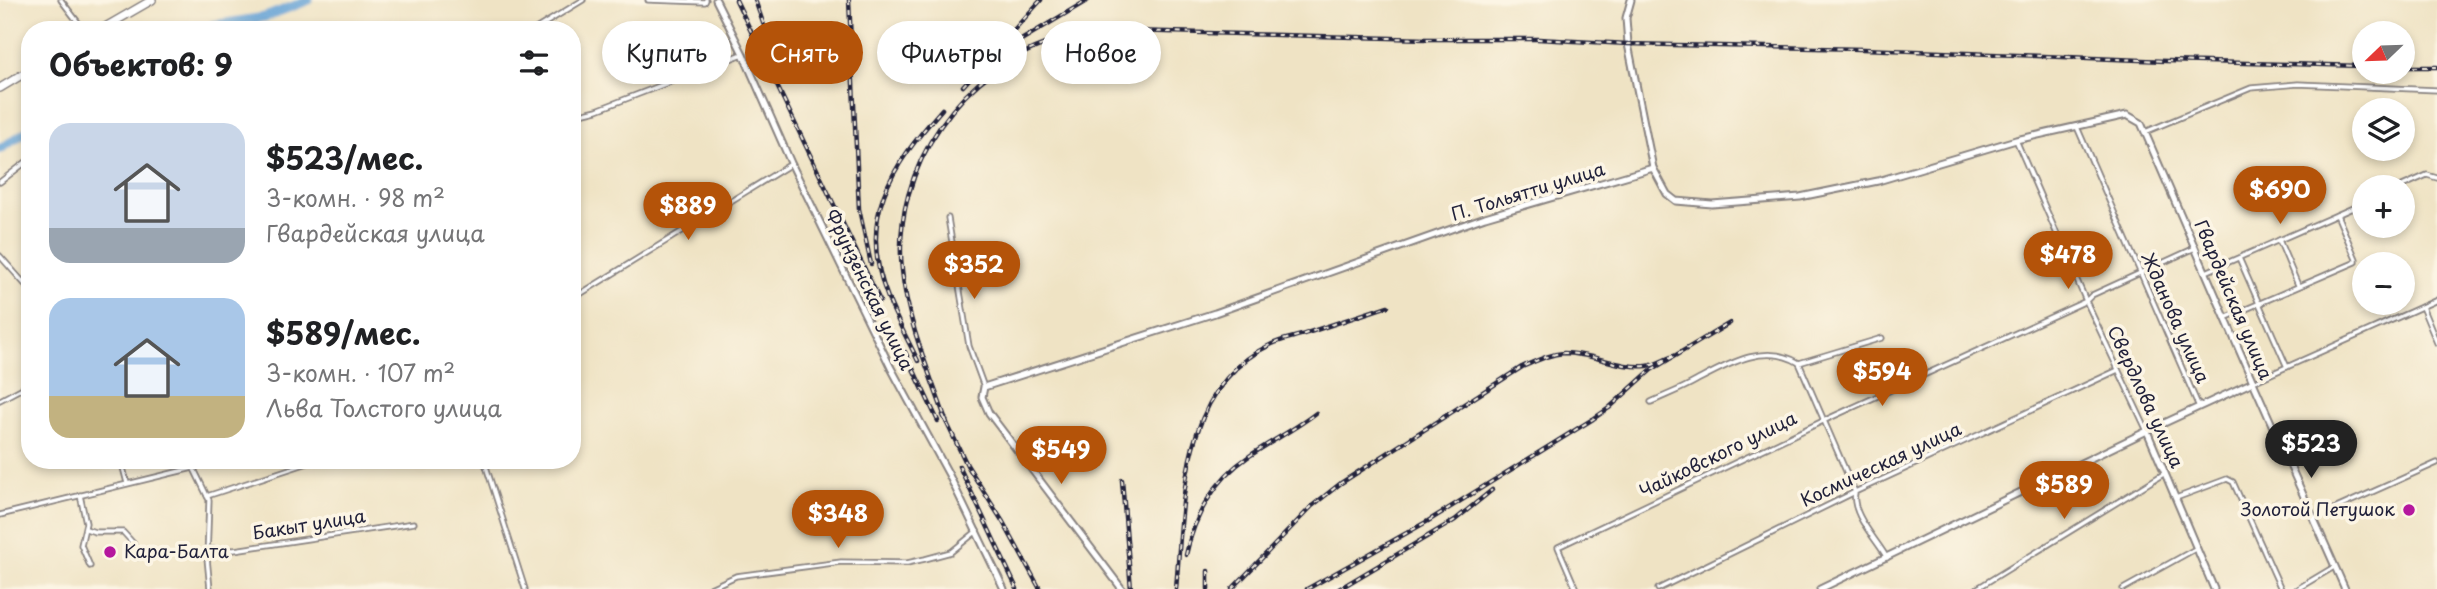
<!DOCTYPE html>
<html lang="ru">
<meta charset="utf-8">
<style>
body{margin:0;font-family:"Playpen Sans",sans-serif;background:#f6f6f6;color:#202124;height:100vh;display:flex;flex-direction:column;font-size:26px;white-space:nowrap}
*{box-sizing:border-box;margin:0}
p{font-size:23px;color:#757577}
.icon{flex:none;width:38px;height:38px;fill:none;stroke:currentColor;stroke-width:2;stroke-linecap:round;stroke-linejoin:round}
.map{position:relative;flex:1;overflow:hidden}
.panel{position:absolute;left:21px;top:21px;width:560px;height:448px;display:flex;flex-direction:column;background:#fff;border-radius:28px;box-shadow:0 4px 10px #0003}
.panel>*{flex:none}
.hud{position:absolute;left:602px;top:21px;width:665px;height:63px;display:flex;gap:14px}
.needle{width:46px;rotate:247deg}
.buttons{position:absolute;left:2352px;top:21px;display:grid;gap:14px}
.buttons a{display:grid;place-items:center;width:63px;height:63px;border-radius:50%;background:#fff;box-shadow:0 4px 10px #0003;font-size:35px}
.price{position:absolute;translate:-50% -60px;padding:0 16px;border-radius:24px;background:#b45309;color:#fff;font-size:23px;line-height:46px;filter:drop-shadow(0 2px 4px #0008)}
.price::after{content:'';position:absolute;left:50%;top:42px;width:21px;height:16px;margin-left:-10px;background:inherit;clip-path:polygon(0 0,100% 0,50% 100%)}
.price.on{background:#222;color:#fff}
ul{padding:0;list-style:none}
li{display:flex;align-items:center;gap:21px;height:175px;padding:0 28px}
li span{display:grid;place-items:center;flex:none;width:196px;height:140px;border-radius:21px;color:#555}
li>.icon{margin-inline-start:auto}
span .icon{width:84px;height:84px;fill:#fffc;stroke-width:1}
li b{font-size:30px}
h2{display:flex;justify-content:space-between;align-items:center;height:84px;padding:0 28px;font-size:30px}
.tag{padding:0 24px;border-radius:32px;background:#fff;box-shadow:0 4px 10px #0003;font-size:24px;line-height:63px}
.tag.on{background:#b45309;color:#fff}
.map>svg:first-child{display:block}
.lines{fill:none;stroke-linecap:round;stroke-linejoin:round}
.river{stroke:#63a1d5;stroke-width:9}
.street-casing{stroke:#888280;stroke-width:7}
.secondary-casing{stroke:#888280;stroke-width:9}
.highway-casing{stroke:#888280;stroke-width:10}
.street{stroke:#fff;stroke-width:3.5}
.secondary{stroke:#fff;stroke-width:5}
.highway{stroke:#fff;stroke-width:7}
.rail-casing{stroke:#22223b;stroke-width:4.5}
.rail{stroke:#fcf5e5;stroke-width:2;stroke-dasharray:5;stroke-linecap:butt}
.poi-dot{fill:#b5179e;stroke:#fcf5e5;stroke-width:2.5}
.labels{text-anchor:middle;stroke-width:7;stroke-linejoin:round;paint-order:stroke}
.street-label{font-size:18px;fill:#22223b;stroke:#fcf5e5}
.poi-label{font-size:18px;fill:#22223b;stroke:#fcf5e5;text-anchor:end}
</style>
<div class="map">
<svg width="2437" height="589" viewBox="0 0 2437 589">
<rect width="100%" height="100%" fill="#fcf5e5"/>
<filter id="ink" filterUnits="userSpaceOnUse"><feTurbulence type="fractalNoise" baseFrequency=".0143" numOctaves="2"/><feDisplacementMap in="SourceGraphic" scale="14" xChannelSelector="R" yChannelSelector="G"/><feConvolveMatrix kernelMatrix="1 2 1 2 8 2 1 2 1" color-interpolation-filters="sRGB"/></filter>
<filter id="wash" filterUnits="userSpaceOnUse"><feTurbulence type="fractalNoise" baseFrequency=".00686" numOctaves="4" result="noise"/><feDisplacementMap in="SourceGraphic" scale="28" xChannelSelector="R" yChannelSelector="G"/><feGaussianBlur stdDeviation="1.57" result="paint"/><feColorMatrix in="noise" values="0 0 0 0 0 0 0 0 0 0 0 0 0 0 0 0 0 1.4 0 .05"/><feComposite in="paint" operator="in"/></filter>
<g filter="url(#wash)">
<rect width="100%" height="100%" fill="#efe3c4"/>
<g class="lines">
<g class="river">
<path d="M205 30 213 25 265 17 309 0"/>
<path d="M0 149 30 129"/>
</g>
</g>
</g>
<g filter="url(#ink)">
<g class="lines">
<defs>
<g id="street">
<path d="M61 0 84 30"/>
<path d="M648 0 705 2 706 0"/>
<path d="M534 30 583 0"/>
<path d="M572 116 597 110 743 54"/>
<path d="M2077 127 2199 407"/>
<path d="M2145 132 2251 88 2298 84 2437 90"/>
<path d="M2016 140 2086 301 2147 431"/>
<path d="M0 182 26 162"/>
<path d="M2400 187 2427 175 2437 178"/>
<path d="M948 218 969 346 984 387"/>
<path d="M2279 240 2298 285"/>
<path d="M0 256 30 290"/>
<path d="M2239 258 2287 367"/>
<path d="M2206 272 2364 203"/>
<path d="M572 299 791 164"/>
<path d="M2422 307 2437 343"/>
<path d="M2225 318 2356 262V259L2337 215"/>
<path d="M1799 363 1855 492C1851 515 1876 538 1887 558"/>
<path d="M2253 382 2437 300"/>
<path d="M0 400 30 384"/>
<path d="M1651 402C1666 395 1682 389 1696 381 1728 364 1765 342 1799 363L1882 338"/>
<path d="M121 460 127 483"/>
<path d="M484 460 525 589"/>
<path d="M194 469 209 500 207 558 210 589"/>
<path d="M80 495 86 523 81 545 90 566"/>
<path d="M207 496 317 460"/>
<path d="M2176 498 2227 479 2233 482 2281 589"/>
<path d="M0 515 193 468 212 460"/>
<path d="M2314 518 2437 463"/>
<path d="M86 529 95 532H123L133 543 139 557"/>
<path d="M207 549 234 550 414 523"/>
<path d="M708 589 736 576 841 562 907 563 925 559 951 552 977 531"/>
<path d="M1576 589 1558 547 1823 421 2086 301 2092 295 2195 248"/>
<path d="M1658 589 1855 492 2118 370"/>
<path d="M1976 589 2165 473"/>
<path d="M2123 589 2197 548"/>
<path d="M2297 589 2334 567"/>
</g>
<g id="secondary">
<path d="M716 0 743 54 791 163 891 368 948 473 1004 589"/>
<path d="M1631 0 1626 18 1628 44 1653 168"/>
<path d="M2147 431 2214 589"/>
<path d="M1122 589 989 413 982 397 984 387 1215 313 1485 217 1653 168 1667 194 1676 201 1712 204 1800 197 1878 181 2016 140 2127 115 2141 123 2253 382 2345 589"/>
<path d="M1820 589 2147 431 2253 382"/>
</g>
<g id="highway">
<path d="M100 30 152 0"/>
<path d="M0 88 30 70"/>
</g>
</defs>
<use href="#street" class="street-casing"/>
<use href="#secondary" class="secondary-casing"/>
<use href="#highway" class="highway-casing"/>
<use href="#street" class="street"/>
<use href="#secondary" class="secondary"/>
<use href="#highway" class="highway"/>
<defs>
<g id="rail">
<path d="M736 0 880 301"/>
<path d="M755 0 781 74"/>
<path d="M849 0 859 209 871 264"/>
<path d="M1001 52 1088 0"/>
<path d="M2403 67H2437"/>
<path d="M963 86 1041 0"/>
<path d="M905 352 938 421"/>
<path d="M918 361C908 340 896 319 888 298 856 218 891 167 942 109"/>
<path d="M943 415 967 465 1003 522 1040 589"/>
<path d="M947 423C930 374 907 322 902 270 891 168 963 65 1061 39 1084 33 1107 32 1130 31L1427 39H1538L1628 44 1863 49 2166 61 2364 66"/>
<path d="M959 466 1017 589"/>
<path d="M1122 480 1131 589"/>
<path d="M1186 555C1194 516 1215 479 1248 457 1271 441 1294 430 1316 413"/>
<path d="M1208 571V589"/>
<path d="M1176 589C1184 502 1179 387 1272 344 1283 339 1296 337 1307 333 1334 324 1361 315 1388 306"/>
<path d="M1232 589 1312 506 1341 483 1522 367C1536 361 1549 354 1564 353 1592 353 1620 369 1647 366 1656 365 1665 359 1673 356"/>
<path d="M1307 589 1428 521 1593 419 1609 408 1651 370 1730 323"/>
<path d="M1339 589 1455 520 1492 490"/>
</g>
</defs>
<use href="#rail" class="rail-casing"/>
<use href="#rail" class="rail"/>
</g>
</g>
<g class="poi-dot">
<circle cx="2409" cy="510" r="7"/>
<circle cx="110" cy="552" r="7"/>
</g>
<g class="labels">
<g class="street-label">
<text transform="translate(1528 192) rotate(-17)" y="6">П. Тольятти улица</text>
<text transform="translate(869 290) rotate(64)" y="6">Фрунзенская улица</text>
<text transform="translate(2233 300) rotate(67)" y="6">Гвардейская улица</text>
<text transform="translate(2175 318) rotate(66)" y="6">Жданова улица</text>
<text transform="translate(2145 397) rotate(65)" y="6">Свердлова улица</text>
<text transform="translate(1718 455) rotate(-26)" y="6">Чайковского улица</text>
<text transform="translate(1881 465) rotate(-25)" y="6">Космическая улица</text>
<text transform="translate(309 525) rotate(-9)" y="6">Бакыт улица</text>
</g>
<g class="poi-label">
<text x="2395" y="516">Золотой Петушок</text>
<text x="124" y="558" text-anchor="start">Кара-Балта</text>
</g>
</g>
</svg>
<div class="buttons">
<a><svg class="needle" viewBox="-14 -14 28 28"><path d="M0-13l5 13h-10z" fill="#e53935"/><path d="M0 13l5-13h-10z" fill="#757577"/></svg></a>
<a><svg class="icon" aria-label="layers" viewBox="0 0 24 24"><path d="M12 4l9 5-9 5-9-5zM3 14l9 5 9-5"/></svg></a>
<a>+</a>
<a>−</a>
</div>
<b class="price" style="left:2280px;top:226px">$690</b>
<b class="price" style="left:688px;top:242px">$889</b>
<b class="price" style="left:2068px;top:291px">$478</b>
<b class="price" style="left:974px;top:301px">$352</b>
<b class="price" style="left:1882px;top:408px">$594</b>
<b class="price on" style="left:2311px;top:480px">$523</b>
<b class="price" style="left:1061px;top:486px">$549</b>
<b class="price" style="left:2064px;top:521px">$589</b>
<b class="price" style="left:838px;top:550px">$348</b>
<div class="hud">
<a class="tag">Купить</a>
<a class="tag on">Снять</a>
<a class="tag">Фильтры</a>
<a class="tag">Новое</a>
</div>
<section class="panel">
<h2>Объектов: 9<svg class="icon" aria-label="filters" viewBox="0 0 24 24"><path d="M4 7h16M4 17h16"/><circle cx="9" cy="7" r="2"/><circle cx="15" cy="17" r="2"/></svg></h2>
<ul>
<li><span style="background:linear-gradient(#c9d6e8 75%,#9aa5b1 0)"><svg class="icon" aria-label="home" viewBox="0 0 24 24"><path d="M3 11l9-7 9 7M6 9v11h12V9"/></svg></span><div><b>$523/мес.</b><p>3-комн. · 98 m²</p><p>Гвардейская улица</p></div></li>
<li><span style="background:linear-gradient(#a9c7e8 70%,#c2b280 0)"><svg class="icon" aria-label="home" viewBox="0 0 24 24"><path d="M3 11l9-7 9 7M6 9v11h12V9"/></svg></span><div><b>$589/мес.</b><p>3-комн. · 107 m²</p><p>Льва Толстого улица</p></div></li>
</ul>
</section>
</div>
